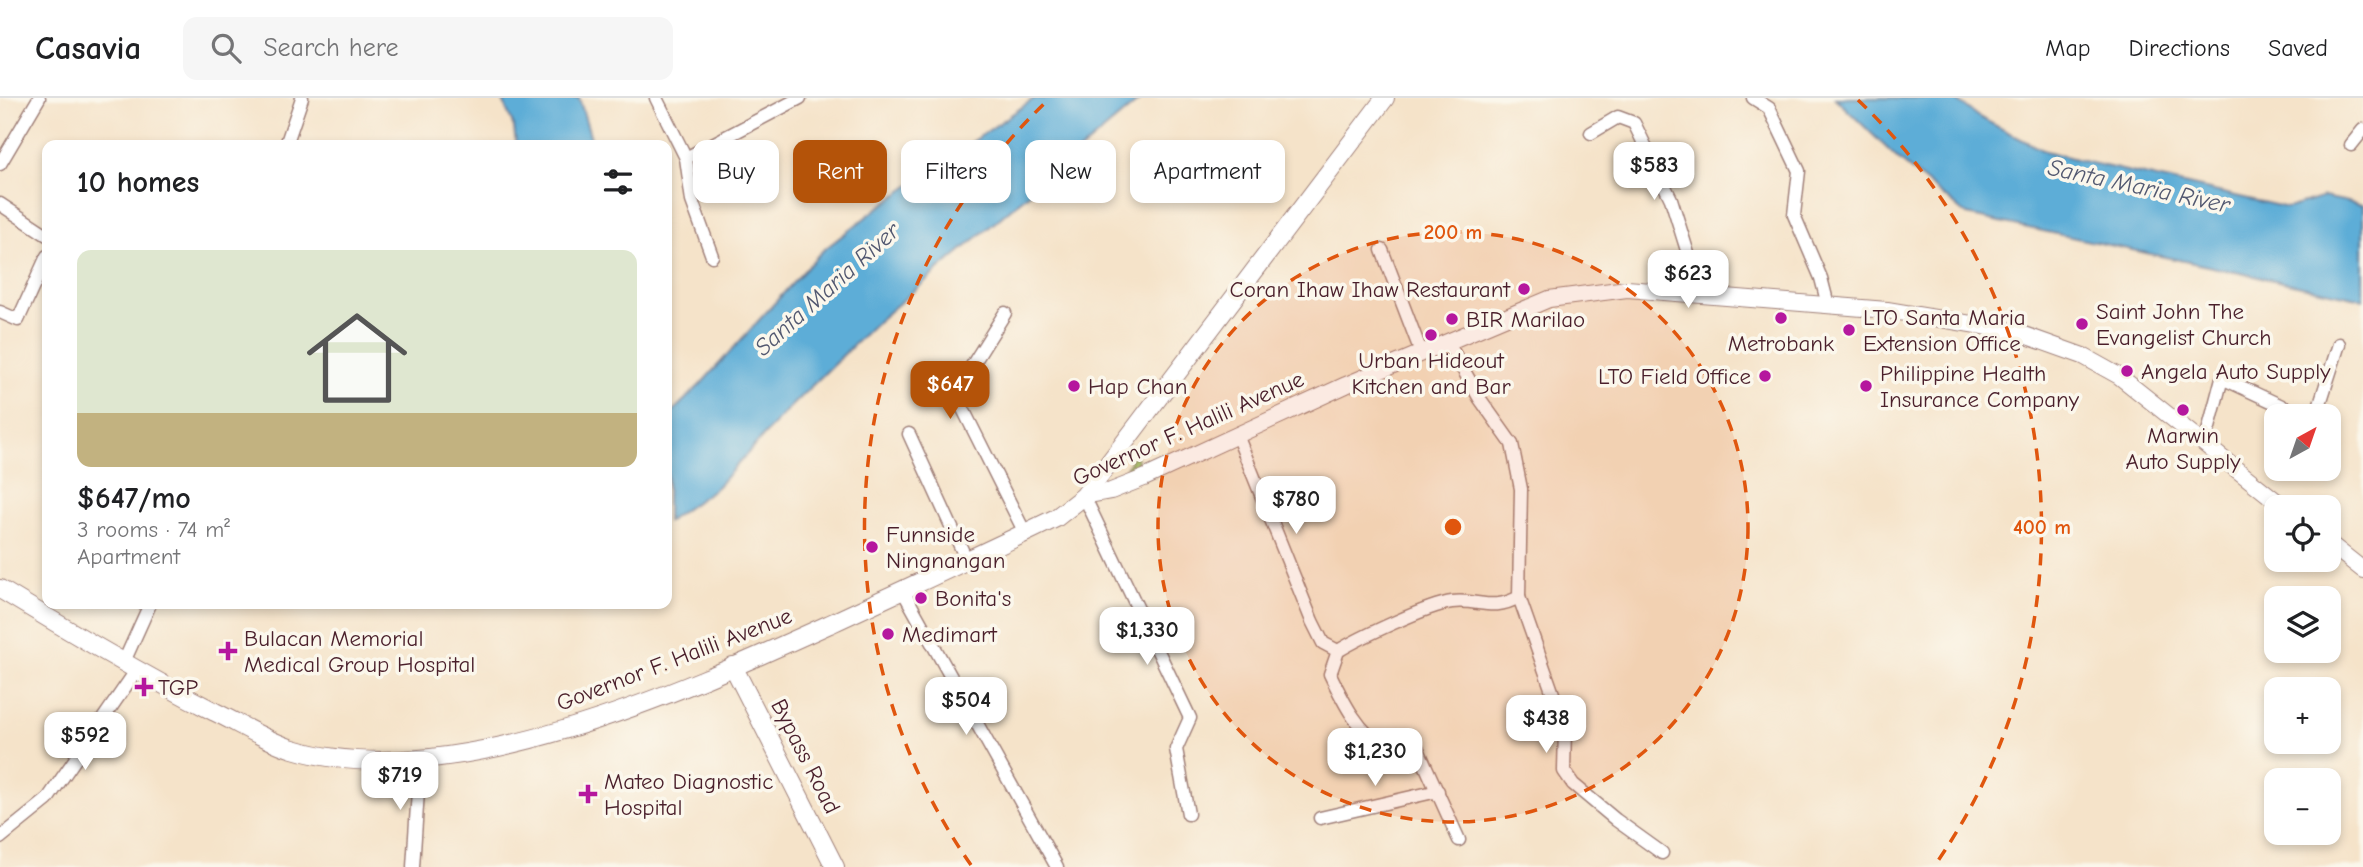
<!DOCTYPE html>
<meta charset="utf-8">
<style>
body{margin:0;font-family:"Comic Neue",sans-serif;background:#f6f6f6;color:#202124;height:100vh;display:flex;flex-direction:column;font-size:26px;white-space:nowrap}
*{box-sizing:border-box;margin:0}
p{font-size:23px;color:#757577}
.icon{flex:none;width:38px;height:38px;fill:none;stroke:currentColor;stroke-width:2;stroke-linecap:round;stroke-linejoin:round}
.map{position:relative;flex:1;overflow:hidden}
.details{position:absolute;left:42px;top:42px;width:630px;height:469px;display:flex;flex-direction:column;background:#fff;border-radius:14px;box-shadow:0 4px 10px #0003}
.details>*{flex:none}
.hud{position:absolute;left:693px;top:42px;width:665px;height:63px;display:flex;gap:14px}
.needle{width:46px;rotate:40deg}
.fabs{position:absolute;left:2264px;top:306px;display:grid;gap:14px}
.fabs a{display:grid;place-items:center;width:77px;height:77px;border-radius:14px;background:#fff;box-shadow:0 4px 10px #0003;font-size:35px}
.price{position:absolute;translate:-50% -60px;padding:0 16px;border-radius:14px;background:#fff;color:#222;font-size:23px;line-height:46px;filter:drop-shadow(0 2px 4px #0008)}
.price::after{content:'';position:absolute;left:50%;top:42px;width:21px;height:16px;margin-left:-10px;background:inherit;clip-path:polygon(0 0,100% 0,50% 100%)}
.price.active{background:#b45309;color:#fff}
ul{padding:0;list-style:none}
li{display:grid;align-content:center;gap:14px;height:371px;padding:0 35px}
li+li{border-top:2px solid #e0e0e0}
li span{display:grid;place-items:center;height:217px;border-radius:14px;color:#555}
li>.icon{margin-inline-start:auto}
span .icon{width:126px;height:126px;fill:#fffc;stroke-width:1}
li b{font-size:30px}
h2{display:flex;justify-content:space-between;align-items:center;height:84px;padding:0 35px;font-size:30px}
.chip{padding:0 24px;border-radius:14px;background:#fff;box-shadow:0 4px 10px #0003;font-size:24px;line-height:63px}
.chip.active{background:#b45309;color:#fff}
header{display:flex;align-items:center;gap:42px;box-sizing:border-box;height:98px;padding:0 35px;background:#fff;border-bottom:2px solid #e0e0e0}
header strong{font-size:33px}
nav{display:flex;gap:38px;margin-inline-start:auto;font-size:24px}
.search{width:490px;height:63px;background:#f6f6f6;display:flex;align-items:center;gap:18px;box-sizing:border-box;padding:0 24px;border-radius:14px;color:#757577;font-size:26px}
.map>svg:first-child{display:block}
.green{fill:#aac369;stroke:#7a714a;stroke-width:2}
.water{fill:#5dadd7;stroke:#546681;stroke-width:2}
.lines{fill:none;stroke-linecap:round;stroke-linejoin:round}
.street-casing{stroke:#a0817a;stroke-width:15}
.secondary-casing{stroke:#a0817a;stroke-width:18}
.primary-casing{stroke:#a0817a;stroke-width:20}
.street{stroke:#fff;stroke-width:12}
.secondary{stroke:#fff;stroke-width:16}
.primary{stroke:#fff;stroke-width:18}
.ring{fill:none;stroke:#e0560e;stroke-width:3.5;stroke-dasharray:12 9}
.poi-dot{fill:#b5179e;stroke:#fbf7ec;stroke-width:2.5}
.labels{text-anchor:middle;stroke-width:7;stroke-linejoin:round;paint-order:stroke}
.poi-label{font-size:23px;fill:#4a1f2b;stroke:#fbf7ec;text-anchor:start}
.street-label{font-size:23px;fill:#4a1f2b;stroke:#fbf7ec}
.water-label{font-size:24px;font-style:italic;fill:#525870;stroke:#fbf7ec}
.centre{fill:#e0560e;stroke:#fbf7ec;stroke-width:3.5}
.ring-label{font-size:21px;text-anchor:middle;font-weight:bold;fill:#e0560e;stroke:#fbf7ec;stroke-width:7;stroke-linejoin:round;paint-order:stroke}
</style>
<header>
<strong>Casavia</strong>
<div class="search"><svg class="icon" aria-label="search" viewBox="0 0 24 24"><circle cx="10" cy="10" r="6"/><path d="M15 15l6 6"/></svg>Search here</div>
<nav><a>Map</a><a>Directions</a><a>Saved</a></nav>
</header>
<div class="map">
<svg width="2363" height="769" viewBox="0 0 2363 769">
<rect width="100%" height="100%" fill="#fbf7ec"/>
<filter id="ink" filterUnits="userSpaceOnUse"><feTurbulence type="fractalNoise" baseFrequency=".0143" numOctaves="2"/><feDisplacementMap in="SourceGraphic" scale="14" xChannelSelector="R" yChannelSelector="G"/><feConvolveMatrix kernelMatrix="1 2 1 2 8 2 1 2 1" color-interpolation-filters="sRGB"/></filter>
<filter id="wash" filterUnits="userSpaceOnUse"><feTurbulence type="fractalNoise" baseFrequency=".00686" numOctaves="4" result="noise"/><feDisplacementMap in="SourceGraphic" scale="28" xChannelSelector="R" yChannelSelector="G"/><feGaussianBlur stdDeviation="1.57" result="paint"/><feColorMatrix in="noise" values="0 0 0 0 0 0 0 0 0 0 0 0 0 0 0 0 0 1.4 0 .05"/><feComposite in="paint" operator="in"/></filter>
<g filter="url(#wash)">
<rect width="100%" height="100%" fill="#f5e3c9"/>
<path class="green" d="M1134 355 1141 371 1122 380Z"/>
<g class="water">
<path d="M502 0H579L593 47H516L514 29Z"/>
<path d="M1035 0H1142L878 223 786 313 717 389 667 424V319L700 287 821 154 875 112Z"/>
<path d="M1835 0H1954L1977 18 2042 52 2087 64 2288 110 2324 99 2363 107V201L1967 117 1899 62Z"/>
</g>
</g>
<g filter="url(#ink)">
<g class="lines">
<defs>
<g id="street">
<path d="M656 0 686 60 692 103 712 158"/>
<path d="M1753 0 1769 10 1799 73 1794 117 1821 180 1828 207"/>
<path d="M1591 35 1618 19 1634 25 1671 101 1700 194"/>
<path d="M286 47 302 0"/>
<path d="M2351 47 2363 32"/>
<path d="M686 60 800 0"/>
<path d="M0 66 39 0"/>
<path d="M0 106 47 137"/>
<path d="M1382 152 1421 254"/>
<path d="M0 214 18 222 47 158"/>
<path d="M1005 215 958 290 959 303 1025 435"/>
<path d="M1447 243 1480 301 1512 346 1521 391 1519 499C1492 514 1480 501 1452 504 1428 507 1359 540 1338 553L1330 576C1342 601 1359 637 1385 649L1406 644 1417 649 1459 742"/>
<path d="M2316 318 2339 246"/>
<path d="M909 336 967 463"/>
<path d="M1237 337 1312 523 1323 545 1338 553"/>
<path d="M2205 345 2222 280 2303 318"/>
<path d="M1084 398 1190 620 1176 651 1188 716"/>
<path d="M903 493 1057 769"/>
<path d="M1519 499 1565 630 1564 673 1573 686 1616 722 1662 755"/>
<path d="M123 566 150 506"/>
<path d="M1320 720 1438 693"/>
<path d="M0 740 47 702 136 573"/>
<path d="M413 769 420 662"/>
</g>
<g id="secondary">
<path d="M1084 398 1111 393 1144 380 1346 287 1549 201 1627 191 1887 212 2013 233 2083 258 2119 278 2285 410"/>
<path d="M2329 445 2363 472"/>
</g>
<g id="primary">
<path d="M0 491C71 534 141 576 215 614 240 626 266 643 293 651 452 699 687 591 832 525 907 490 982 456 1056 420L1084 398 1385 0"/>
<path d="M733 568 835 769"/>
</g>
</defs>
<use href="#street" class="street-casing"/>
<use href="#secondary" class="secondary-casing"/>
<use href="#primary" class="primary-casing"/>
<use href="#street" class="street"/>
<use href="#secondary" class="secondary"/>
<use href="#primary" class="primary"/>
</g>
</g>
<circle cx="1453" cy="429" r="295" fill="#e0560e" fill-opacity=".12"/>
<g class="ring">
<circle cx="1453" cy="429" r="295"/>
<path d="M971 767A589 589 0 0 1 1048 2M1858 2A589 589 0 0 1 1935 767"/>
</g>
<g class="poi-dot">
<circle cx="1524" cy="191" r="7"/>
<circle cx="1781" cy="220" r="7"/>
<circle cx="1452" cy="221" r="7"/>
<circle cx="2082" cy="226" r="7"/>
<circle cx="1849" cy="232" r="7"/>
<circle cx="1431" cy="237" r="7"/>
<circle cx="2127" cy="273" r="7"/>
<circle cx="1765" cy="278" r="7"/>
<circle cx="1074" cy="288" r="7"/>
<circle cx="1866" cy="288" r="7"/>
<circle cx="2183" cy="312" r="7"/>
<circle cx="872" cy="449" r="7"/>
<circle cx="921" cy="500" r="7"/>
<circle cx="888" cy="536" r="7"/>
<path d="M224.5 542.5h7v7h7v7h-7v7h-7v-7h-7v-7h7z"/>
<path d="M140.5 578.5h7v7h7v7h-7v7h-7v-7h-7v-7h7z"/>
<path d="M584.5 685.5h7v7h7v7h-7v7h-7v-7h-7v-7h7z"/>
</g>
<g class="labels">
<g class="poi-label">
<text x="1510" y="199" text-anchor="end">Coran Ihaw Ihaw Restaurant</text>
<text x="2096" y="221">Saint John The<tspan x="2096" dy="26">Evangelist Church</tspan></text>
<text x="1863" y="227">LTO Santa Maria<tspan x="1863" dy="26">Extension Office</tspan></text>
<text x="1466" y="229">BIR Marilao</text>
<text x="1781" y="253" text-anchor="middle">Metrobank</text>
<text x="1431" y="270" text-anchor="middle">Urban Hideout<tspan x="1431" dy="26">Kitchen and Bar</tspan></text>
<text x="2141" y="281">Angela Auto Supply</text>
<text x="1880" y="283">Philippine Health<tspan x="1880" dy="26">Insurance Company</tspan></text>
<text x="1751" y="286" text-anchor="end">LTO Field Office</text>
<text x="1088" y="296">Hap Chan</text>
<text x="2183" y="345" text-anchor="middle">Marwin<tspan x="2183" dy="26">Auto Supply</tspan></text>
<text x="886" y="444">Funnside<tspan x="886" dy="26">Ningnangan</tspan></text>
<text x="935" y="508">Bonita's</text>
<text x="902" y="544">Medimart</text>
<text x="244" y="548">Bulacan Memorial<tspan x="244" dy="26">Medical Group Hospital</tspan></text>
<text x="158" y="597">TGP</text>
<text x="604" y="691">Mateo Diagnostic<tspan x="604" dy="26">Hospital</tspan></text>
</g>
<g class="street-label">
<text transform="translate(1188 330) rotate(-24)" y="8">Governor F. Halili Avenue</text>
<text transform="translate(674 561) rotate(-21)" y="8">Governor F. Halili Avenue</text>
<text transform="translate(806 658) rotate(63)" y="8">Bypass Road</text>
</g>
<g class="water-label">
<text transform="translate(2139 88) rotate(12)" y="8">Santa Maria River</text>
<text transform="translate(827 191) rotate(-42)" y="8">Santa Maria River</text>
</g>
</g>
<circle cx="1453" cy="429" r="10" class="centre"/>
<g class="ring-label">
<text x="1453" y="141">200 m</text>
<text x="2042" y="436">400 m</text>
</g>
</svg>
<div class="fabs">
<a><svg class="needle" viewBox="-14 -14 28 28"><path d="M0-13l5 13h-10z" fill="#e53935"/><path d="M0 13l5-13h-10z" fill="#757577"/></svg></a>
<a><svg class="icon" aria-label="locate" viewBox="0 0 24 24"><circle cx="12" cy="12" r="6"/><path d="M12 2v4M12 18v4M2 12h4M18 12h4"/></svg></a>
<a><svg class="icon" aria-label="layers" viewBox="0 0 24 24"><path d="M12 4l9 5-9 5-9-5zM3 14l9 5 9-5"/></svg></a>
<a>+</a>
<a>−</a>
</div>
<b class="price" style="left:1654px;top:104px">$583</b>
<b class="price" style="left:1688px;top:212px">$623</b>
<b class="price active" style="left:950px;top:323px">$647</b>
<b class="price" style="left:1296px;top:438px">$780</b>
<b class="price" style="left:1147px;top:569px">$1,330</b>
<b class="price" style="left:966px;top:639px">$504</b>
<b class="price" style="left:1546px;top:657px">$438</b>
<b class="price" style="left:85px;top:674px">$592</b>
<b class="price" style="left:1375px;top:690px">$1,230</b>
<b class="price" style="left:400px;top:714px">$719</b>
<div class="hud">
<a class="chip">Buy</a>
<a class="chip active">Rent</a>
<a class="chip">Filters</a>
<a class="chip">New</a>
<a class="chip">Apartment</a>
</div>
<section class="details">
<h2>10 homes<svg class="icon" aria-label="filters" viewBox="0 0 24 24"><path d="M4 7h16M4 17h16"/><circle cx="9" cy="7" r="2"/><circle cx="15" cy="17" r="2"/></svg></h2>
<ul>
<li><span style="background:linear-gradient(#dfe7d0 75%,#c2b280 0)"><svg class="icon" aria-label="home" viewBox="0 0 24 24"><path d="M3 11l9-7 9 7M6 9v11h12V9"/></svg></span><div><b>$647/mo</b><p>3 rooms · 74 m²</p><p>Apartment</p></div></li>
</ul>
</section>
</div>
